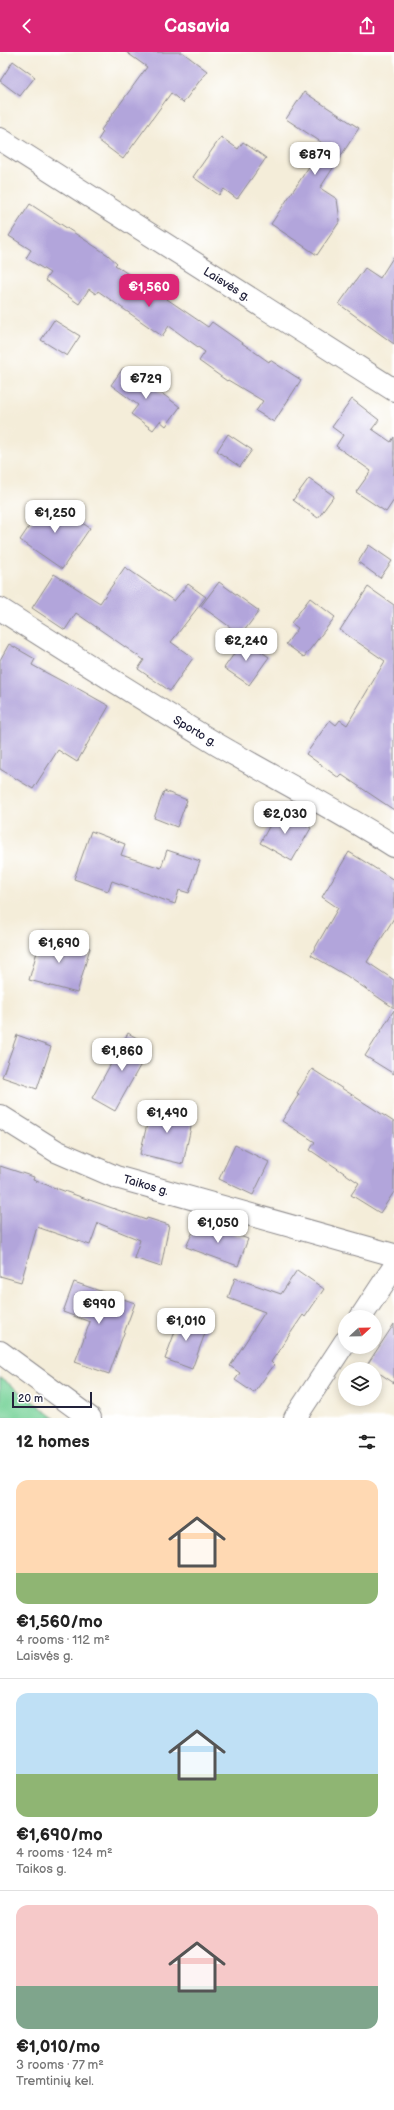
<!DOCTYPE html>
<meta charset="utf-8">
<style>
body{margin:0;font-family:"Balsamiq Sans",sans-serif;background:#f6f6f6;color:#222;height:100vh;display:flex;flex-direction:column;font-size:15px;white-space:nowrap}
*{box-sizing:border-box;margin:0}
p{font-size:13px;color:#767676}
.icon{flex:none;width:22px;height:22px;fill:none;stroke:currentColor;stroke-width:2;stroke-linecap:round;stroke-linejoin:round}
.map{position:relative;height:1366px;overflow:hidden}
.details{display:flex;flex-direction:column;background:#fff;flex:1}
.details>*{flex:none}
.needle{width:26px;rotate:68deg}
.controls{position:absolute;left:338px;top:1258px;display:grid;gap:8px}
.controls a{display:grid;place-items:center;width:44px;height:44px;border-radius:50%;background:#fff;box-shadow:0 2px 10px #0003;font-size:20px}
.scale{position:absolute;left:12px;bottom:10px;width:80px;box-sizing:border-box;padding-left:4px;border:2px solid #22223b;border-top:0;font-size:11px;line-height:14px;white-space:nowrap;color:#22223b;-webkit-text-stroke:3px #fff;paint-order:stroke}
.price{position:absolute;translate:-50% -34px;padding:0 9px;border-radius:8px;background:#fff;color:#222;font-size:13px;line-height:26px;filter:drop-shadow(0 1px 2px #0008)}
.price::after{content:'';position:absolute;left:50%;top:24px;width:12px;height:9px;margin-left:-6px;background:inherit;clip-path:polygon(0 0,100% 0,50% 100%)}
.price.on{background:#db2777;color:#fff}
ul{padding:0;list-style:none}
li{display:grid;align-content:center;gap:8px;height:212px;padding:0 16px}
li+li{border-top:1px solid #e0e0e0}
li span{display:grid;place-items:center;height:124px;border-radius:12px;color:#555}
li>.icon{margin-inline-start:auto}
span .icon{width:72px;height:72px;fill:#fffc;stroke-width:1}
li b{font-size:17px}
h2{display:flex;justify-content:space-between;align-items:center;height:48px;padding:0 16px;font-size:17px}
header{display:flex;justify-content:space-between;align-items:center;height:52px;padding:0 16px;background:#db2777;color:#fff;font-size:18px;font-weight:700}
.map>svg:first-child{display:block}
.green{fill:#78d39a;stroke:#4d7a6a}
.building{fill:#b2a5db}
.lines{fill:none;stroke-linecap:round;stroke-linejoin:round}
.minor-casing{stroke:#8b888a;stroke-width:24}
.minor{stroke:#fff;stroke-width:22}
.labels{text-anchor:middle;stroke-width:3;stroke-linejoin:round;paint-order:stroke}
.street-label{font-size:12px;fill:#22223b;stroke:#fff}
</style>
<header><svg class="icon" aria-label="back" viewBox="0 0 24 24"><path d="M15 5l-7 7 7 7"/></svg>Casavia<svg class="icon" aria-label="share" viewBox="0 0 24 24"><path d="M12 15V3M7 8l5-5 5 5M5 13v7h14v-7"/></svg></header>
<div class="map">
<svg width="394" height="1366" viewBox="0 0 394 1366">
<rect width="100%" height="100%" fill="#fff"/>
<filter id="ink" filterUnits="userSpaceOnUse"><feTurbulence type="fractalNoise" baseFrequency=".025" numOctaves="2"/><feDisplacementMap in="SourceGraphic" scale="8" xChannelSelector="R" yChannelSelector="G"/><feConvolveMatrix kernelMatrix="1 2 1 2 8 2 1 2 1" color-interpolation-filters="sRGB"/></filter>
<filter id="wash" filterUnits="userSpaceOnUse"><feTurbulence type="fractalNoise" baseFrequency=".012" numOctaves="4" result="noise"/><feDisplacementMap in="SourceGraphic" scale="16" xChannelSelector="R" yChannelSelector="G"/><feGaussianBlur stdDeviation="0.9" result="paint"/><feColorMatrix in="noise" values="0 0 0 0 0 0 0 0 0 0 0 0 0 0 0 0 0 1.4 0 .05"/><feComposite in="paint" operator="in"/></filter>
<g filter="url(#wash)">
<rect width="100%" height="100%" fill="#f4edd9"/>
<path class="green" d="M0 1325 55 1366H0Z"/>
<g id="blocks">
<g class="building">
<path d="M126 0H182L207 19 183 51 171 41 123 107 98 88 103 80 101 78 147 15Z"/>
<path d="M13 9 35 25 20 44 0 29Z"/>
<path d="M304 40 359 76 320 136 337 147 340 169 317 203 271 172 324 92 286 67Z"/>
<path d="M221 85 238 97 243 90 266 106 237 147 224 137 219 143 193 125Z"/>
<path d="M30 152 108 203 117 211 115 213 160 244 161 243 208 275 212 270 269 310 270 308 301 328 274 370 256 359 263 349 228 328 227 329 199 309 205 300 169 274 162 284 98 239 96 242 89 237 79 252 45 228 50 221 26 206 31 198 9 184Z"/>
<path d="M394 204V292L339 252 365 216 380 226Z"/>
<path d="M54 268 80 284 67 304 41 288Z"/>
<path d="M123 316 150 336 152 334 180 355 166 374 160 369 153 378 131 362 138 353 111 333Z"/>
<path d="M352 347 379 368 372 377 391 390 394 385V448L386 460 356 440 371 419 336 394 343 383 332 375Z"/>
<path d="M228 382 252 398 240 415 217 399Z"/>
<path d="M309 426 334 444 318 466 293 448Z"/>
<path d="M47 448 90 476 62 517 20 488Z"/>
<path d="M369 493 392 509 380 526 358 510Z"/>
<path d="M125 515 174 549 188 532 206 545 171 590 193 606 170 639 138 617 144 608 76 561 65 578 32 556 54 522 100 551Z"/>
<path d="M219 530 259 559 241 583 201 554Z"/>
<path d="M368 535 394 553V758L342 723 339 726 306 702 330 668 336 673 340 668 347 673 385 609 340 578Z"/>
<path d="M310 546 335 565 304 605 286 592 298 576 291 571Z"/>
<path d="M244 588 269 605 249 633 224 616Z"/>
<path d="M9 592 35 607 32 613 69 633 70 632 109 654 77 710 58 698 33 737 0 717V608Z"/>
<path d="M164 739 187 748 177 775 154 766Z"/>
<path d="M279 757 311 776 292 809 260 791Z"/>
<path d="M91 779 125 792 121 803 161 816 167 798 200 809 189 841 179 838 175 852 112 829 108 839 74 827Z"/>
<path d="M349 800 394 828V866L367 910 394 928V956L347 924 311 903 338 856 322 845Z"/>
<path d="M42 882 90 896 77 941 29 928Z"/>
<path d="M394 958V1022L365 1004Z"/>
<path d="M128 981 151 994 115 1059 92 1046Z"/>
<path d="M17 983 51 995 37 1037 2 1025Z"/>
<path d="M312 1017 394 1070V1140L380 1161 351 1143 359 1131 310 1098 315 1090 282 1069 299 1042 297 1041Z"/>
<path d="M152 1051 194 1061 183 1112 140 1102Z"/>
<path d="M235 1093 269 1110 253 1143 219 1127Z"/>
<path d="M0 1114 34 1125 33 1128 146 1168 147 1166 169 1173 161 1215 134 1206 140 1188 98 1171 90 1193 37 1175 21 1230 0 1224Z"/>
<path d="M196 1173 222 1181 223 1178 248 1187 238 1214 186 1195Z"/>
<path d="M297 1218 324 1237 305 1265 303 1263 271 1310 274 1313 254 1341 235 1328 240 1321 230 1314 265 1260 228 1246 235 1226 281 1242Z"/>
<path d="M74 1230 135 1251 109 1322 75 1310 90 1270 63 1260Z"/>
<path d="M181 1263 208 1273 192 1317 165 1307Z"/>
<path d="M394 1272V1331L367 1313Z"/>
</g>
</g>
</g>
<g filter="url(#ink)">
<use href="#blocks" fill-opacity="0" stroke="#8b888a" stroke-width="1"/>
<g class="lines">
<defs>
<g id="minor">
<path d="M0 87 394 338"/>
<path d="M0 557C72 603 145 649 218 693 277 727 337 758 394 794"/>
<path d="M0 1064 56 1099 116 1125 394 1203"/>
<path d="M361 1265 394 1215"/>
<path d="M0 1300 90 1366"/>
<path d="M295 1366 345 1290"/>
</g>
</defs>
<use href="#minor" class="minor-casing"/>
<use href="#minor" class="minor"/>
</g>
</g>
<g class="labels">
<g class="street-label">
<text transform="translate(227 232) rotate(32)" y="4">Laisvės g.</text>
<text transform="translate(195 679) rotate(31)" y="4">Sporto g.</text>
<text transform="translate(146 1133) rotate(16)" y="4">Taikos g.</text>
</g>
</g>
</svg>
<div class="controls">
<a><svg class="needle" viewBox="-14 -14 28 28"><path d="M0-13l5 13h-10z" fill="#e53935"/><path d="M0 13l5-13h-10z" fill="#767676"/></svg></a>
<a><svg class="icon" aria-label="layers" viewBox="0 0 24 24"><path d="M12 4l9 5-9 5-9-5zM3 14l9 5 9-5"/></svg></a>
</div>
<div class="scale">20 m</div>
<b class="price" style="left:315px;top:124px">€879</b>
<b class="price on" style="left:149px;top:256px">€1,560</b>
<b class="price" style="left:146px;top:348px">€729</b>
<b class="price" style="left:55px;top:482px">€1,250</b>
<b class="price" style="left:246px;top:610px">€2,240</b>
<b class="price" style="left:285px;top:783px">€2,030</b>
<b class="price" style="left:59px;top:912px">€1,690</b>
<b class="price" style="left:122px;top:1020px">€1,860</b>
<b class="price" style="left:167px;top:1082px">€1,490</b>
<b class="price" style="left:218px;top:1192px">€1,050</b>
<b class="price" style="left:99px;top:1273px">€990</b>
<b class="price" style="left:186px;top:1290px">€1,010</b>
</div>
<section class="details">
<h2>12 homes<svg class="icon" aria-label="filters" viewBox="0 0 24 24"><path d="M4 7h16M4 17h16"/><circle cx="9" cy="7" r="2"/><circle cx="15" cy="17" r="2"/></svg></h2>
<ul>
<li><span style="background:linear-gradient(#ffd9b3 75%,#8fb573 0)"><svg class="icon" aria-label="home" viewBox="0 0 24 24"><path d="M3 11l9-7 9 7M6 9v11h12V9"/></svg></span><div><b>€1,560/mo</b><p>4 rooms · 112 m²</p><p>Laisvės g.</p></div></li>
<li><span style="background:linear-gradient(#bfe0f5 65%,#8fb573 0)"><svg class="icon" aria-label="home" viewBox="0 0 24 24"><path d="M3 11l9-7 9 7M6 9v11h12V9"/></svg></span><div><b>€1,690/mo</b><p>4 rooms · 124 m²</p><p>Taikos g.</p></div></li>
<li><span style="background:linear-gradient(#f6c9c9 65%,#7fa58c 0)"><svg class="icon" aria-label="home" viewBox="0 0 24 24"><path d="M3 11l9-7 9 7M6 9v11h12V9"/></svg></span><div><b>€1,010/mo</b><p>3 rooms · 77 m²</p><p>Tremtinių kel.</p></div></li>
</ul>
</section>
